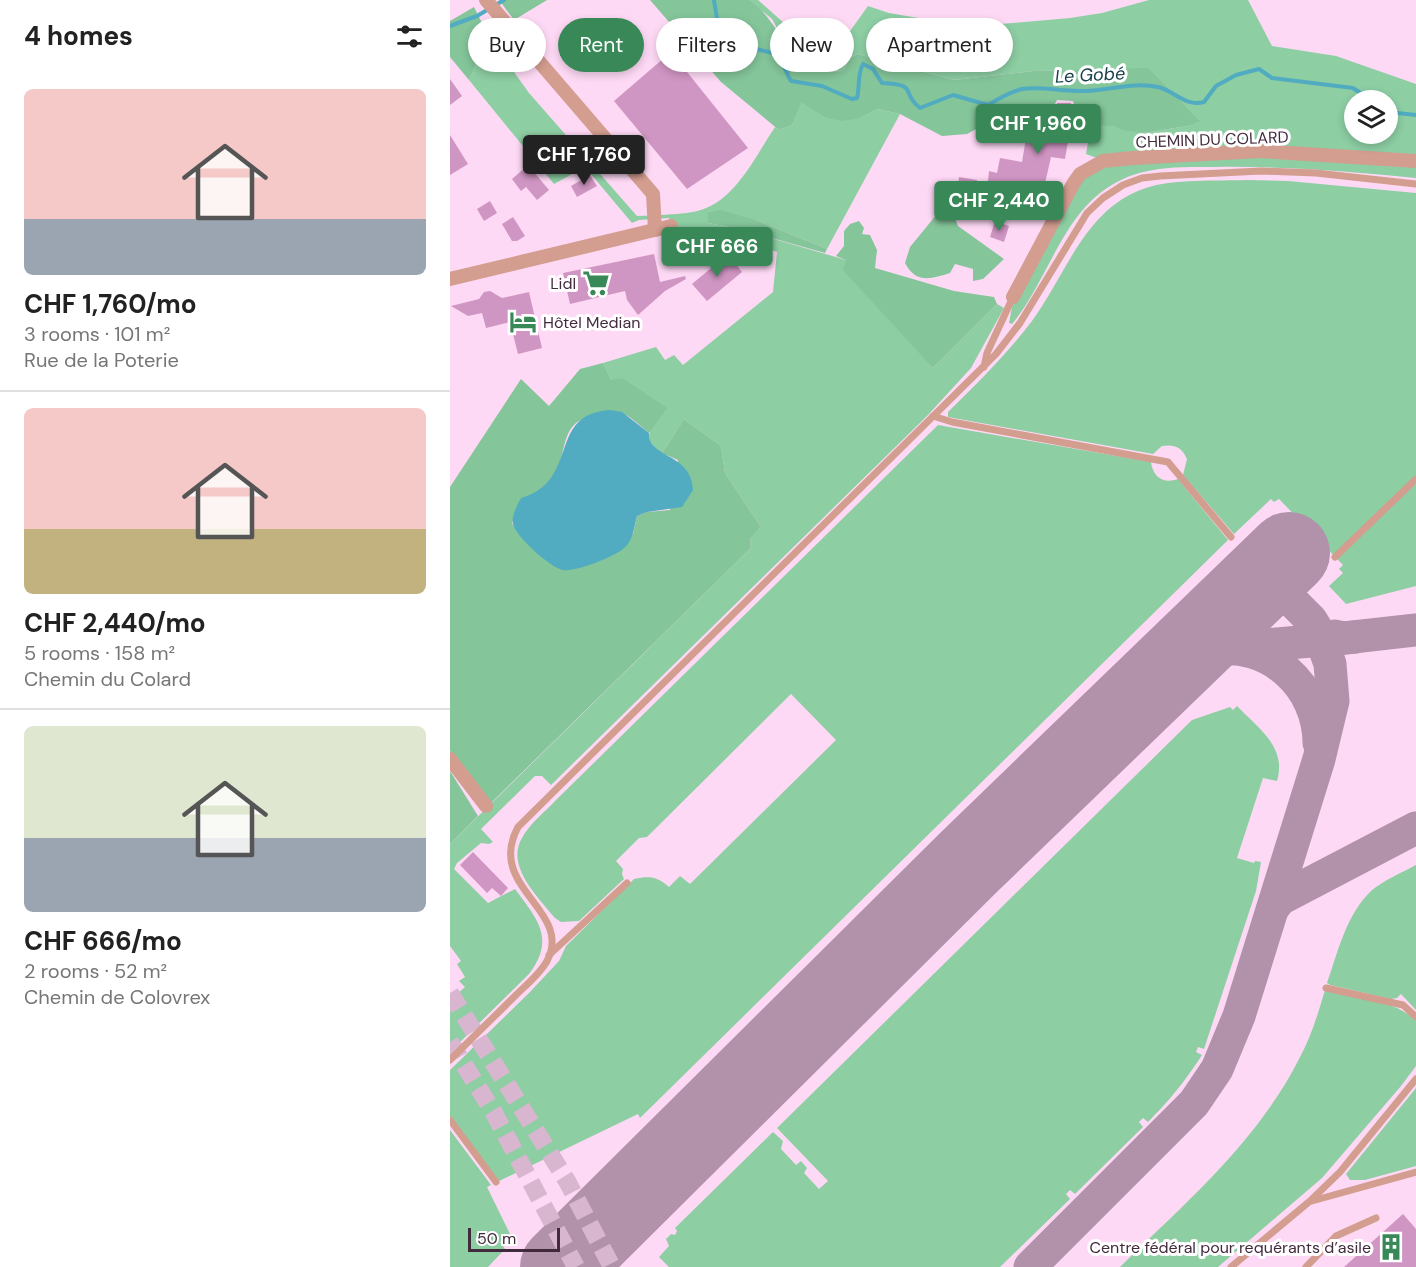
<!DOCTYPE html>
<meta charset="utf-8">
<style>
body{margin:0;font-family:"DM Sans",sans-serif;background:#f6f6f6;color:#222;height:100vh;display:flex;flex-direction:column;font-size:22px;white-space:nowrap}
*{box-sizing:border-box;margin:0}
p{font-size:20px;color:#767676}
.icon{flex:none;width:33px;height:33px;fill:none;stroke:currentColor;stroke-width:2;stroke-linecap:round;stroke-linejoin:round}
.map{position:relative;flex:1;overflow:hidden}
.drawer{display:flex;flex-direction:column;background:#fff;width:450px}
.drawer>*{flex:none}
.hud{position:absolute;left:18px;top:18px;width:570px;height:54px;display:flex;gap:12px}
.fabs{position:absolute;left:894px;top:90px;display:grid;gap:12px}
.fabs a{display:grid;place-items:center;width:54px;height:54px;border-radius:50%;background:#fff;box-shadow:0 3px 9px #0003;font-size:30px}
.scale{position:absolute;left:18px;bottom:15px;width:92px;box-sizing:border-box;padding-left:6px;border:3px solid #412a3c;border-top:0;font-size:16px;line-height:21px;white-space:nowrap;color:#412a3c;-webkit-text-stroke:4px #fff;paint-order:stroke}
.price{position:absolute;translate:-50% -51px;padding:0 14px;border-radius:6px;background:#388858;color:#fff;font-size:20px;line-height:39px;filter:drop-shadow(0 2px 3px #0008)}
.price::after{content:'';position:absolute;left:50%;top:36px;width:18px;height:14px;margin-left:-9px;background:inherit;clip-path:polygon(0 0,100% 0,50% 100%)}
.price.active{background:#222;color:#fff}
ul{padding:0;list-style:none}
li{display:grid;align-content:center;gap:12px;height:318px;padding:0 24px}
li+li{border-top:2px solid #e0e0e0}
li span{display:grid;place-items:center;height:186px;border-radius:9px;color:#555}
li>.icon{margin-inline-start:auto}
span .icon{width:108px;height:108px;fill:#fffc;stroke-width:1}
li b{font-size:26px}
h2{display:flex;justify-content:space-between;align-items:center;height:72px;padding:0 24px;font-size:26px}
.pill{padding:0 21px;border-radius:27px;background:#fff;box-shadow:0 3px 9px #0003;font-size:21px;line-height:54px}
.pill.active{background:#388858;color:#fff}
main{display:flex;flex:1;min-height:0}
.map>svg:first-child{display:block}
.green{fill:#8dcea3;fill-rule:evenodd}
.forest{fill:#84c59a}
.water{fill:#51acc1}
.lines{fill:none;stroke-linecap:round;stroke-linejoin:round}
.stream{stroke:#51acc1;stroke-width:4}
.taxiway{stroke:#b192aa;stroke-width:33}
.runway{stroke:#b192aa;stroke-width:82}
.building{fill:#d096c3}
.secondary-tunnel{stroke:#d8b6d0;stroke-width:18;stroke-dasharray:18 9;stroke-linecap:butt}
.primary-tunnel{stroke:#d8b6d0;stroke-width:18;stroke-dasharray:18 9;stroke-linecap:butt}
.lane{stroke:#d39d8f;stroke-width:7}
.street{stroke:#d39d8f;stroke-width:14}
.labels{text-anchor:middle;stroke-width:6;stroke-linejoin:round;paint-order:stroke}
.street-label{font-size:16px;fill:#412a3c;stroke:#fff}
.poi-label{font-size:16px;fill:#412a3c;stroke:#fff;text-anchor:end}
.water-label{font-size:18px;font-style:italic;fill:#18424b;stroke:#fff}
</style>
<main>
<section class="drawer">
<h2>4 homes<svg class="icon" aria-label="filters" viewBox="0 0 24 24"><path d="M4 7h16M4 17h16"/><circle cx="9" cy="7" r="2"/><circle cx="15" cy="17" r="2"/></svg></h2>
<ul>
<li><span style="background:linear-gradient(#f6c9c9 70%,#9aa5b1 0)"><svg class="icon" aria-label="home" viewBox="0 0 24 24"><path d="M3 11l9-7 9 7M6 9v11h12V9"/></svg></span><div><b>CHF 1,760/mo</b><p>3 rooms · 101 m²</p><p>Rue de la Poterie</p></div></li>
<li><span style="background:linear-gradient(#f6c9c9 65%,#c2b280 0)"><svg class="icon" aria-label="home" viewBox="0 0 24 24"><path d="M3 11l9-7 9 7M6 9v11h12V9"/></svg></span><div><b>CHF 2,440/mo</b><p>5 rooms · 158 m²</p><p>Chemin du Colard</p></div></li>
<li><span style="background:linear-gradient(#dfe7d0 60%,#9aa5b1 0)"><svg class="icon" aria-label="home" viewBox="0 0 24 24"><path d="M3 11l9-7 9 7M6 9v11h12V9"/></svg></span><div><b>CHF 666/mo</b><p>2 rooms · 52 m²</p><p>Chemin de Colovrex</p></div></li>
</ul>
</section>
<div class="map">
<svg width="966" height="1267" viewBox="0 0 966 1267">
<rect width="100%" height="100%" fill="#fed9f5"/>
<g class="green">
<path d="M299 0H308L352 39 380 59 418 6 439 13 504 24H550L620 18 652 13 699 0H798L822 46 886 56 966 84V157H644L636 154 641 125 657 124 693 133 738 126 749 120 697 69 584 71 504 80 408 54 400 58 393 71 368 70 342 55 322 19ZM904 100H938V134H904Z"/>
<path d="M39 37 79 93 187 216C205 215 225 215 243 212 284 205 304 158 325 127L329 130 342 125 352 103 410 118 428 109 450 114 377 249 306 220 258 223 290 229 396 260 483 368 547 304 554 308 521 368 477 416 101 785 92 776H85L31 829 43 842 39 844 31 843 7 863 4 869 38 903 65 889C87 919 106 938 79 974L0 1052V1000L15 987 9 981 15 977 7 964 11 961 0 946V844L301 548 300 539 311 527 275 473 271 446 234 419 212 453C187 437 204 426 216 408L161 380 153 363 206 347 215 360 224 355 233 365 323 292 327 252C289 238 265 228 223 234L219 218 189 220 182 223 135 167 104 184 19 80Z"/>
<path d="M767 155 966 164V178C899 171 833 166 765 167 738 167 709 166 683 175 668 180 652 190 641 201 608 233 592 288 562 324L559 323 562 307 629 182 651 166Z"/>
<path d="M796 180 838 181 966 193V586L896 604 879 586 893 573 889 569 893 565 829 499 824 502 821 499 784 534 733 475 737 459C732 447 724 444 712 446L703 454 498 417V412C528 383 557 354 582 321 617 273 635 208 696 188 721 179 768 181 796 180Z"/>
<path d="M488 425 701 462C703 478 714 484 728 479L778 540 190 1118 188 1114 49 1181 0 1117V1070L79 993 109 961 116 946 184 879C199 876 207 876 219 887L230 876 240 884 386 740 341 694 197 837 189 838 166 861 173 869 172 874 174 879 129 921 111 922 105 918C89 898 55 866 72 838 80 823 95 812 106 800Z"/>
<path d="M787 706C809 729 837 747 827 781L813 778 787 858 804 863 805 861 811 862 806 891 754 1049 748 1047 746 1052 752 1055C736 1080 719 1101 698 1122L693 1118 689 1122 693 1127 625 1194 620 1190 616 1194 620 1199 550 1267H219L209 1257 219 1246 216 1239 221 1234 225 1235 227 1231 225 1228 323 1132 333 1141 331 1149 346 1165 351 1161 357 1168 354 1173 369 1189 378 1181 327 1128 742 720 780 707 783 710Z"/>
<path d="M966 865V1010L951 994 947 998 941 999 880 985 877 983C888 952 896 915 921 891 934 880 951 873 966 865Z"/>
<path d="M875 990C904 997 944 999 966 1021V1066L951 1086 872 1178 768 1267H670C735 1203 807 1142 849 1059 861 1037 868 1014 875 990Z"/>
<path d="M966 1088V1166L915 1180H900L896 1174Z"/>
<path d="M0 1130 41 1185 37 1187 60 1234 50 1242 55 1249 38 1267H0Z"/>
</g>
<g class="forest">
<path d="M49 0H97L64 20Z"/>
<path d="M200 0H299C330 20 333 59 369 70 376 72 385 71 393 71L400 58 408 54 504 80 584 71 698 68 750 121 738 126 693 133 672 130 665 126 641 125 642 116 627 112 623 101 607 100 601 111 554 114 517 134 492 136 450 114 428 109 410 118 392 121 377 118 352 103 342 125 329 130 271 82Z"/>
<path d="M24 7 39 37 19 80 0 57V21Z"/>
<path d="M496 203 505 206 504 216 508 226 554 259 533 279 523 281V269L505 264 500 273C481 279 466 284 455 263L460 247Z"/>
<path d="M270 210 306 220 377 249 375 253 290 229 258 223V213Z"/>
<path d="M409 221 414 228 412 234 420 235 427 250 425 268 504 291 544 297 547 304 483 368 393 270 396 260 386 256 394 246V231L400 224Z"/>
<path d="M153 363 161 380 172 378 217 408 199 433C179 417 173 406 146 415 141 417 134 418 129 421 103 437 125 483 71 499L62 523 66 530 183 534 187 516 197 512 220 510 228 460 212 453 234 419 271 446 275 473 311 527 300 539 301 548 41 803 0 751V487L71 379 99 406 130 369Z"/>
<path d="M0 771 28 816 0 844Z"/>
</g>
<path class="water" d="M160 410 172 412 199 433C197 458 242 453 243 490L232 507 197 512 187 516C184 527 183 542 173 549 163 557 126 572 113 570 101 568 66 537 63 524 61 516 67 506 71 498 131 481 96 414 160 410Z"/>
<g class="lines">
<g class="stream">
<path d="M264 0C270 38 268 40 306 49 312 51 319 51 324 54 332 58 336 73 341 81L372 86 402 99 407 98C410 87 407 75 413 64L423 69 432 83C471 85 449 92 470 108L503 95 538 105C548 99 561 92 572 89 590 86 610 91 628 91 654 92 682 81 708 87 725 91 735 107 754 102L766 86 786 75 809 69 822 78 903 88 921 100"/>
<path d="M0 26 27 16 54 0"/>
<path d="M938 112 966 115"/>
</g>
<g class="taxiway">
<path d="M885 636 894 638 966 630"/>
<path d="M794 647 906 637"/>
<path d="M716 671C731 662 745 653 762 650 819 640 869 686 869 743"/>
<path d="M823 908 830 899 966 828"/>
<path d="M580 1267 744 1103 767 1069 789 1016 869 759 883 701 880 664 869 633 861 620 816 575"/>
</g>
<path class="runway" d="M111 1267 519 862 839 553"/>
</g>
<g class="building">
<path d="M221 52 298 148 237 189 164 101Z"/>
<path d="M0 79 12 96 0 105Z"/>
<path d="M607 103H621V126L632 128 629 143 618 141 615 159 601 157 591 201 558 194 560 185 538 181 539 171 547 173 550 158 572 162 579 120 608 121Z"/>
<path d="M0 135 18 164 0 175Z"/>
<path d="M78 165 99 190 87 200 76 187 71 191 62 179Z"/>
<path d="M140 175 147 186 127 197 121 186Z"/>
<path d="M509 177 527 180 525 196 507 193Z"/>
<path d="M40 201 47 213 34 221 27 209Z"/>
<path d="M63 217 75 236 67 241H62L52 224Z"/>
<path d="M545 221 559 226 554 242 540 237Z"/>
<path d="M204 254 210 282 235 276 236 279 215 291 188 315 177 300 175 291 120 304 113 273Z"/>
<path d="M278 254 292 272 257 301 242 284Z"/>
<path d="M40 291 52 298 79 292 92 348 68 354 60 322 36 328 32 313 18 316 1 306 29 299 34 292Z"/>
<path d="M23 852 58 888 51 896 42 888 37 893 10 865Z"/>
<path d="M953 1214 966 1229V1267H894Z"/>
</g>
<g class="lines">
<path class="secondary-tunnel" d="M0 1042 44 1113 126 1267"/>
<path class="primary-tunnel" d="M0 993 117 1181 162 1267"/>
<g class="lane">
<path d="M534 367 537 353 563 297"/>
<path d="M483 416 502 422 718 462 781 537"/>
<path d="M885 557 966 479"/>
<path d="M99 955 177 883"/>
<path d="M876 988 953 1005 966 1017"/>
<path d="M0 1060C22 1038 44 1017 66 995 76 985 90 974 97 961 124 910 35 888 68 827L546 354 570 323 637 213 653 198 673 185 692 178 710 176 811 171 866 173 966 184"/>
<path d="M0 1120 46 1182"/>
<path d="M862 1201 966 1172"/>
<path d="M781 1267 860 1201 890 1172 966 1079"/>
<path d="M856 1267 886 1236 926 1218"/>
</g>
<g class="street">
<path d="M36 0 203 194 205 230"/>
<path d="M0 279 221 226"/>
<path d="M563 297 623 184 630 174 653 161 683 158 810 151 966 161"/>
<path d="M0 759 36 806"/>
</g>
</g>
<defs>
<symbol id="supermarket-bare" viewBox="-9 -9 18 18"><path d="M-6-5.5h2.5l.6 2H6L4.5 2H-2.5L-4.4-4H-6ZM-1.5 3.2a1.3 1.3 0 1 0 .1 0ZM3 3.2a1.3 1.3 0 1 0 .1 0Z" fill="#388858" stroke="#fff" stroke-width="2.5" paint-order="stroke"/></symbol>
<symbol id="hotel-bare" viewBox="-9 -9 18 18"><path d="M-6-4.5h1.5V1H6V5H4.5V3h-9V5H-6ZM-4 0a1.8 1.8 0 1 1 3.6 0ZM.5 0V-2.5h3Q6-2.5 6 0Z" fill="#388858" stroke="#fff" stroke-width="2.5" paint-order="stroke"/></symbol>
<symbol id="building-bare" viewBox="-9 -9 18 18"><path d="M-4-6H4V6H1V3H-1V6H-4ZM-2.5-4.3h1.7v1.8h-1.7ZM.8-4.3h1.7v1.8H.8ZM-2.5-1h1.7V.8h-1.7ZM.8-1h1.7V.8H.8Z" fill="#388858" stroke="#fff" stroke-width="2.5" paint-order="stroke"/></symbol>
</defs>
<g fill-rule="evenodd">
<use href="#supermarket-bare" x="127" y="264" width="38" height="38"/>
<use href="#hotel-bare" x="54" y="303" width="38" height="38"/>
<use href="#building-bare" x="922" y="1228" width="38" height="38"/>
</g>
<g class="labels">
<g class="street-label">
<text transform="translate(762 139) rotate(-2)" y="6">CHEMIN DU COLARD</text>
</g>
<g class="poi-label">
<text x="126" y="289">Lidl</text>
<text x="93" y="328" text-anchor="start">Hôtel Median</text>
<text x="921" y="1253">Centre fédéral pour requérants d’asile</text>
</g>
<g class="water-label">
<text transform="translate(640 75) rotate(-3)" y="6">Le Gobé</text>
</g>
</g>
</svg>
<div class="fabs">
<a><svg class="icon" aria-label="layers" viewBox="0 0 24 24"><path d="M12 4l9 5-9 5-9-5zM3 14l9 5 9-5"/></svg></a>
</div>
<div class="scale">50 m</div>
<b class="price" style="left:588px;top:155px">CHF 1,960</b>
<b class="price active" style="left:134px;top:186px">CHF 1,760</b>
<b class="price" style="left:549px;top:232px">CHF 2,440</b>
<b class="price" style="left:267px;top:278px">CHF 666</b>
<div class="hud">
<a class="pill">Buy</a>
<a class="pill active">Rent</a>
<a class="pill">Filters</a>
<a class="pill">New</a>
<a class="pill">Apartment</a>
</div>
</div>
</main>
